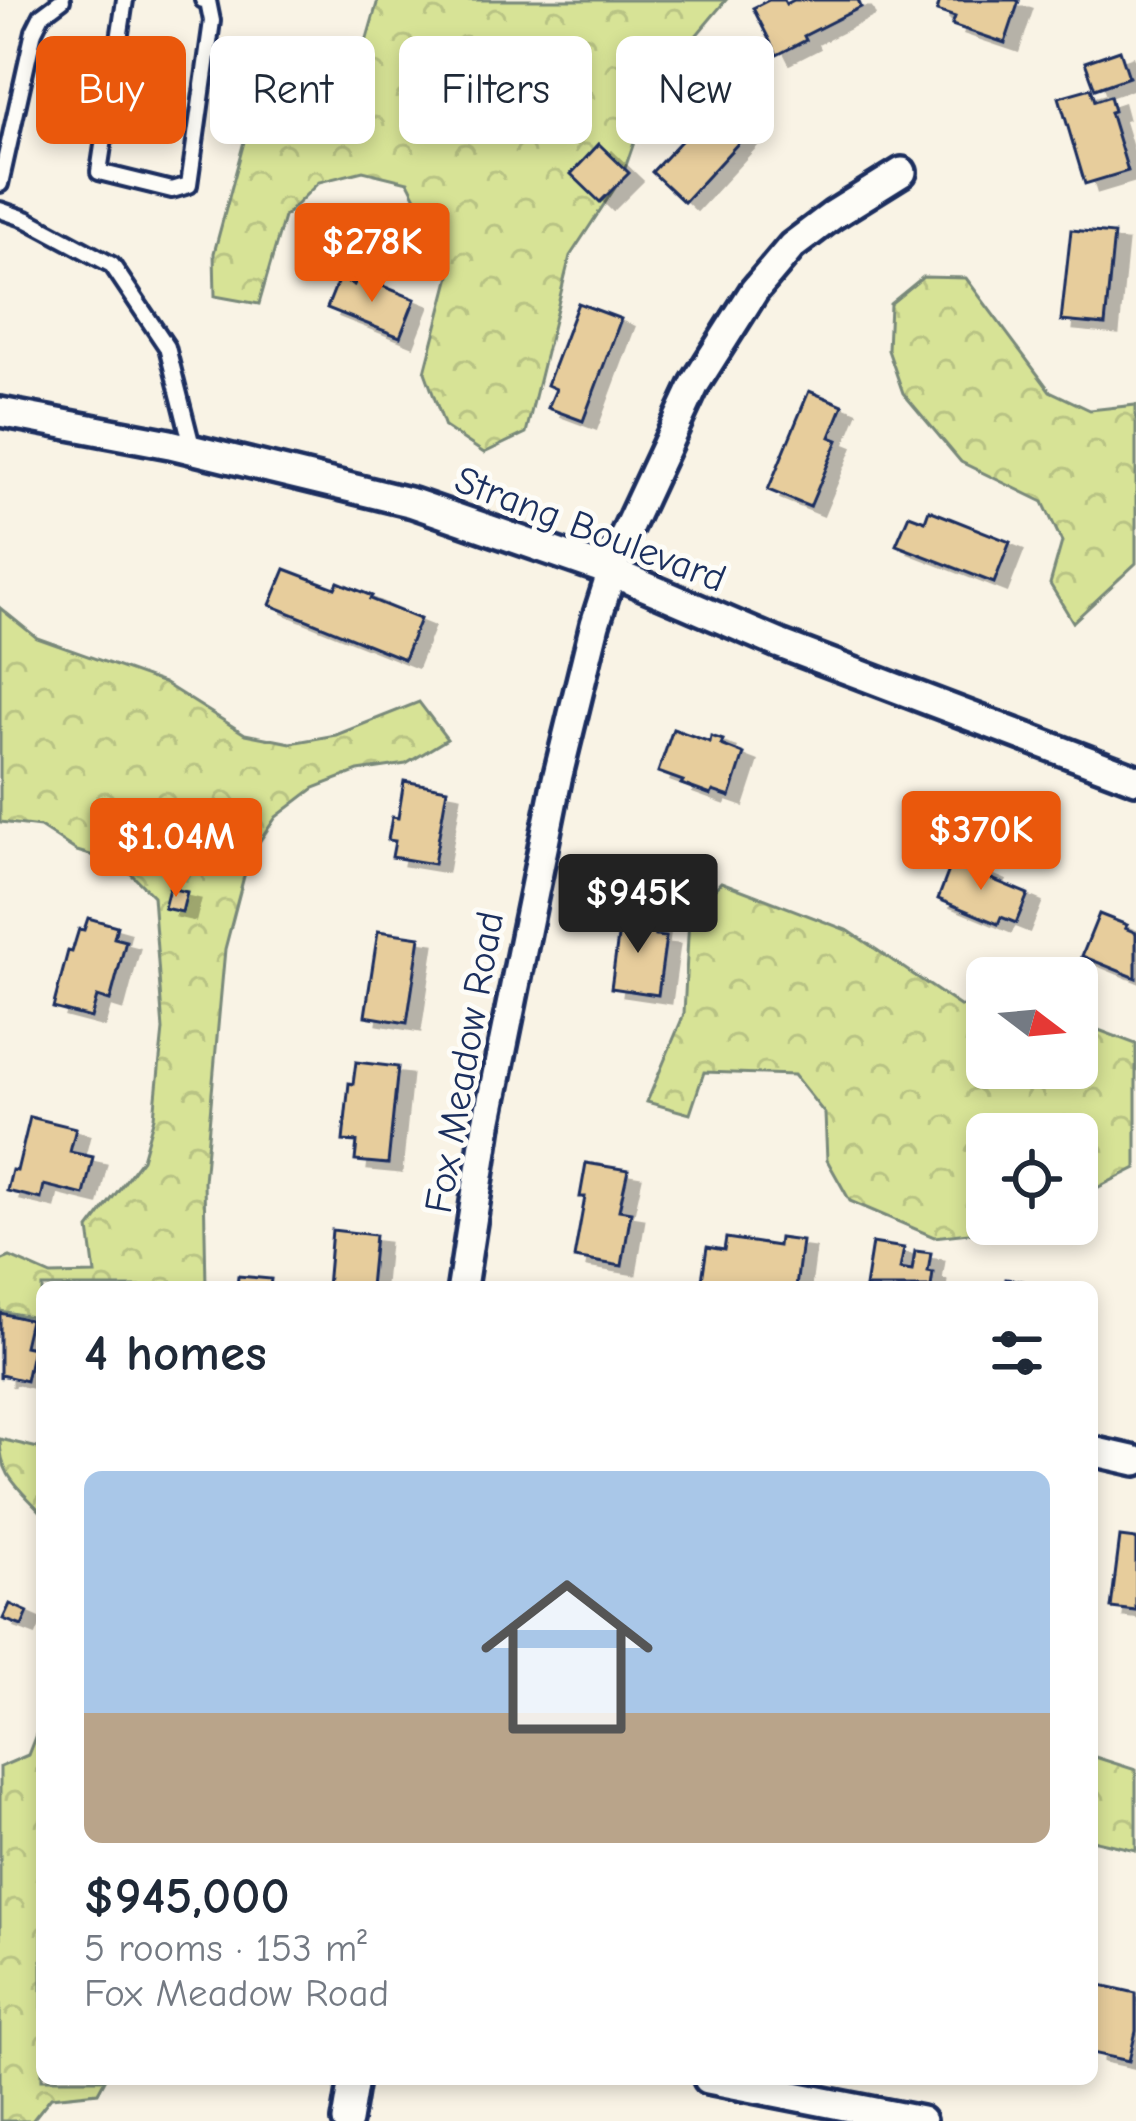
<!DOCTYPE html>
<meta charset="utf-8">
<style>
body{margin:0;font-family:"Comic Neue",sans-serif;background:#f6f6f7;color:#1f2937;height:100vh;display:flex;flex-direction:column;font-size:45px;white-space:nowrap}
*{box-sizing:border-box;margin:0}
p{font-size:39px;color:#747a83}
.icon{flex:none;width:66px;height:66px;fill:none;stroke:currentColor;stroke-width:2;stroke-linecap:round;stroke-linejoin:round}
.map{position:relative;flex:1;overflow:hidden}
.details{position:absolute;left:36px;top:1281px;width:1062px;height:804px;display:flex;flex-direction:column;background:#fff;border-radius:18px;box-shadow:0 6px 18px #0003}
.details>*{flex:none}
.guide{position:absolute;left:36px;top:36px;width:1065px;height:108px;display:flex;gap:24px}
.needle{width:78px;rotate:106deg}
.tools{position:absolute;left:966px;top:957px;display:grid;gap:24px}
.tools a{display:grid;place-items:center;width:132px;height:132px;border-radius:18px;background:#fff;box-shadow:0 6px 18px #0003;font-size:60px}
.price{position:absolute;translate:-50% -102px;padding:0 27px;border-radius:12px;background:#ea580c;color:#fff;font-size:39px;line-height:78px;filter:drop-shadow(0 3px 6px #0008)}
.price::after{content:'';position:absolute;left:50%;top:72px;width:36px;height:27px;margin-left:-18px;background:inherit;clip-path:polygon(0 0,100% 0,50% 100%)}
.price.selected{background:#222;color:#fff}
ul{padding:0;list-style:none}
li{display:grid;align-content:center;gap:24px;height:636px;padding:0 48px}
li span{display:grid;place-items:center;height:372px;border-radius:18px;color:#555}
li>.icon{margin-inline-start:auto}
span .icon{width:216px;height:216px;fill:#fffc;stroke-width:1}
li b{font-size:51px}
h2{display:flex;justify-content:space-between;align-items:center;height:144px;padding:0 48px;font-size:51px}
.pill{padding:0 42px;border-radius:18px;background:#fff;box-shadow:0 6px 18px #0003;font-size:42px;line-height:108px}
.pill.selected{background:#ea580c;color:#fff}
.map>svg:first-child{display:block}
.forest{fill:url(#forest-crowns);stroke:#79897a;stroke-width:3}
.building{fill:#e7cd9c;stroke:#1b2f5e;stroke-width:3;filter:url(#shadow)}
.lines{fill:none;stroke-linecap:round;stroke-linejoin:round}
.lane-casing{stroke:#1b2f5e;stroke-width:22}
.street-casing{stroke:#1b2f5e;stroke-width:36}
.lane{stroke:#fdfcf7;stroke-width:14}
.street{stroke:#fdfcf7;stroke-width:27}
.labels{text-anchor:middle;stroke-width:10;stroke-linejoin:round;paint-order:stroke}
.street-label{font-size:39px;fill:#1b2f5e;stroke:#fdfcf7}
</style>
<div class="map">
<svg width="1136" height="2121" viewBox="0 0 1136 2121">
<defs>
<pattern id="forest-crowns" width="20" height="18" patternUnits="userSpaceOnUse" patternTransform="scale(3)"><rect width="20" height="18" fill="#d7e396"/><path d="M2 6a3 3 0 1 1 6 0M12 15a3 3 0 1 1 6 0" fill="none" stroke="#b8c384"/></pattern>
<filter id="shadow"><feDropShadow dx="13" dy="8" stdDeviation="0" flood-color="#0004"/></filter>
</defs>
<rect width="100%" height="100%" fill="#f9f3e5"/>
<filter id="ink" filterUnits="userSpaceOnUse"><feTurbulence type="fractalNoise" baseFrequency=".00833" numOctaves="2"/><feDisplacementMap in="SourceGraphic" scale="24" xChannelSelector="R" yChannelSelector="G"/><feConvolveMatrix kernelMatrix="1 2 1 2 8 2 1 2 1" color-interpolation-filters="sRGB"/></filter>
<g filter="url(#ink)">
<g class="forest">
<path d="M378 0H726L653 87 622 177 570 256 526 433 484 453 445 427 425 372 452 268 408 182 363 171 319 182 284 217 259 304 215 296 214 253 249 123 280 88 362 56Z"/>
<path d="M923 277 966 278 1050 391 1090 410 1136 405V563L1073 622 1050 584 1062 542 1043 502 961 462 903 393 888 350 890 304Z"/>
<path d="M0 608 37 638 164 683 245 734 291 743 336 735 419 702 447 739 406 764 358 771 314 788 276 817 249 857 225 949 204 1181 206 1287H42V1319L0 1311V1261L10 1257 51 1275 95 1274 89 1229 142 1159 154 1117 163 1030 153 896 121 864 77 851 40 827 0 822Z"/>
<path d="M721 882 849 931 960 1006 987 1011V1068H1077V1026L1096 1029 1136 1044V1168L1077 1198V1134H987V1224H1027L1021 1227 934 1237 850 1201 827 1160 825 1114 794 1075 704 1072 690 1114 647 1102 684 1014 689 917Z"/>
<path d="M0 1439 42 1449V1513C18 1487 0 1476 0 1439Z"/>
<path d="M42 1719V2079H105L98 2092 51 2097 32 2121H0V1767L28 1755Z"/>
<path d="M1092 1756 1136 1770V1850L1092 1840Z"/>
</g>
<g class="building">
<path d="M769 0H784L786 4 794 0H858L861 7 804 36 806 40 777 55 753 8Z"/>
<path d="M940 0H1016L1019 1 1005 43 952 25 955 17 937 11Z"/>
<path d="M1120 50 1129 77 1095 89 1085 62Z"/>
<path d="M1091 88 1095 101 1110 96 1114 111 1110 112 1128 171 1085 184 1059 97Z"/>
<path d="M717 94 753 127 684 202 652 172 696 125 701 129 714 116 705 107Z"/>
<path d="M599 144 629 173 600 202 571 174Z"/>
<path d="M1071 230 1114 234 1105 325 1061 321Z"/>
<path d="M358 276 415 299 400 337 327 308 339 278 354 285Z"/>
<path d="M578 303 621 319 583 421 548 408 556 389 547 385Z"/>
<path d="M809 391 843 405 830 437 838 440 810 507 768 490Z"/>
<path d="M929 510 1010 542 994 583 896 545 909 515 925 521Z"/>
<path d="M285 569 335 588 338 582 372 596 370 599 420 619 404 659 270 605Z"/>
<path d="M673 729 710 742 711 736 723 740 721 745 744 754 730 797 713 791 711 795 681 784 683 781 658 772Z"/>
<path d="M404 781 447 789 434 864 392 857 395 841 388 840 392 817 398 818Z"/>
<path d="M954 857 992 873 989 878 1028 894 1016 923 1001 917 998 924 938 899Z"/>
<path d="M169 888 187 892 182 912 164 908Z"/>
<path d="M1099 914 1127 925 1125 928 1136 933V978L1082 956Z"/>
<path d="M621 915 657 920 655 936 666 937 658 995 611 988Z"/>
<path d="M88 918 117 926 114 938 126 941 110 1001 97 997 91 1018 53 1008 68 951 72 952 79 929 84 930Z"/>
<path d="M378 931 420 937 407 1023 365 1016Z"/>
<path d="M356 1062 398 1067 388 1164 355 1161 357 1142 343 1141 349 1083 353 1084Z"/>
<path d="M30 1117 76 1128 70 1152 93 1157 84 1195 44 1185 41 1199 7 1191 12 1170 17 1171Z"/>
<path d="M586 1163 628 1170 619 1210 631 1212 622 1266 574 1258 585 1197H580Z"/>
<path d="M332 1230 375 1235 370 1287H327Z"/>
<path d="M726 1238 778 1246 779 1238 802 1241 796 1287H718L719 1282 702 1280 707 1247 724 1250Z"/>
<path d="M872 1243 904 1248 900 1269 912 1271 915 1251 931 1253 928 1272 933 1273 931 1287H865Z"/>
<path d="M238 1276 271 1279 270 1287H237Z"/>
<path d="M1006 1279 1067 1287H1005Z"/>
<path d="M0 1313 30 1320 24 1346 33 1348 26 1381 1 1375 0 1379Z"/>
<path d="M1120 1537 1136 1539V1611L1111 1608Z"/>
<path d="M10 1604 28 1612 22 1626 3 1619Z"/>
<path d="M1096 1984 1136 1993V2031L1129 2061 1092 2053V2000Z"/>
</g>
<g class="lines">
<defs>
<g id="lane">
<path d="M125 0 99 172 172 190 189 185 212 21 208 1 203 0"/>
<path d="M0 184 34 31 42 15 62 0"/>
<path d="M0 210 26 219 112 265 167 347 193 450"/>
</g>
<g id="street">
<path d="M0 412 170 444 413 503 612 572 780 644 1136 779"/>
<path d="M462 1287 487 1124 557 779 595 624 621 543 695 384 754 291 792 246 833 215 902 172"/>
<path d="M1092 1451 1136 1461"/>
<path d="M708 2079 921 2121"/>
<path d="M347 2121 354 2079"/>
</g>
</defs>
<use href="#lane" class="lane-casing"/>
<use href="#street" class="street-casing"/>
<use href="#lane" class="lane"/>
<use href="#street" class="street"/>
</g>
</g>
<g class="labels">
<g class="street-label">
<text transform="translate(591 528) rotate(21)" y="14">Strang Boulevard</text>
<text transform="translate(463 1062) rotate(-80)" y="14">Fox Meadow Road</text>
</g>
</g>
</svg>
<div class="tools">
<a><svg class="needle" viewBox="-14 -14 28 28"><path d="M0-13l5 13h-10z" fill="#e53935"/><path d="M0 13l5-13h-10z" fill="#747a83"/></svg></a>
<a><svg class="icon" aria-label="locate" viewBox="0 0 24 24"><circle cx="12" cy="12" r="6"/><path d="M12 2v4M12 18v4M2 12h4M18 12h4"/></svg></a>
</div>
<b class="price" style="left:372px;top:305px">$278K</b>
<b class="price" style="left:981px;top:893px">$370K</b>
<b class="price" style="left:176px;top:900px">$1.04M</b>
<b class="price selected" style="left:638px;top:956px">$945K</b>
<div class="guide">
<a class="pill selected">Buy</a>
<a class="pill">Rent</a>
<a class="pill">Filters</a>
<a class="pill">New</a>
</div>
<section class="details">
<h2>4 homes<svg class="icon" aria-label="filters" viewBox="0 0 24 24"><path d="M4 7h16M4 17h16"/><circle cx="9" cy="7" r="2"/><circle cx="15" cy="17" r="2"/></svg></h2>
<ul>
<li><span style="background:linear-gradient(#a9c7e8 65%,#b9a48a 0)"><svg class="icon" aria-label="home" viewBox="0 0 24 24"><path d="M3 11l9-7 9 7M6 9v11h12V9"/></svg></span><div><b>$945,000</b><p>5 rooms · 153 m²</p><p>Fox Meadow Road</p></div></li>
</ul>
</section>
</div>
